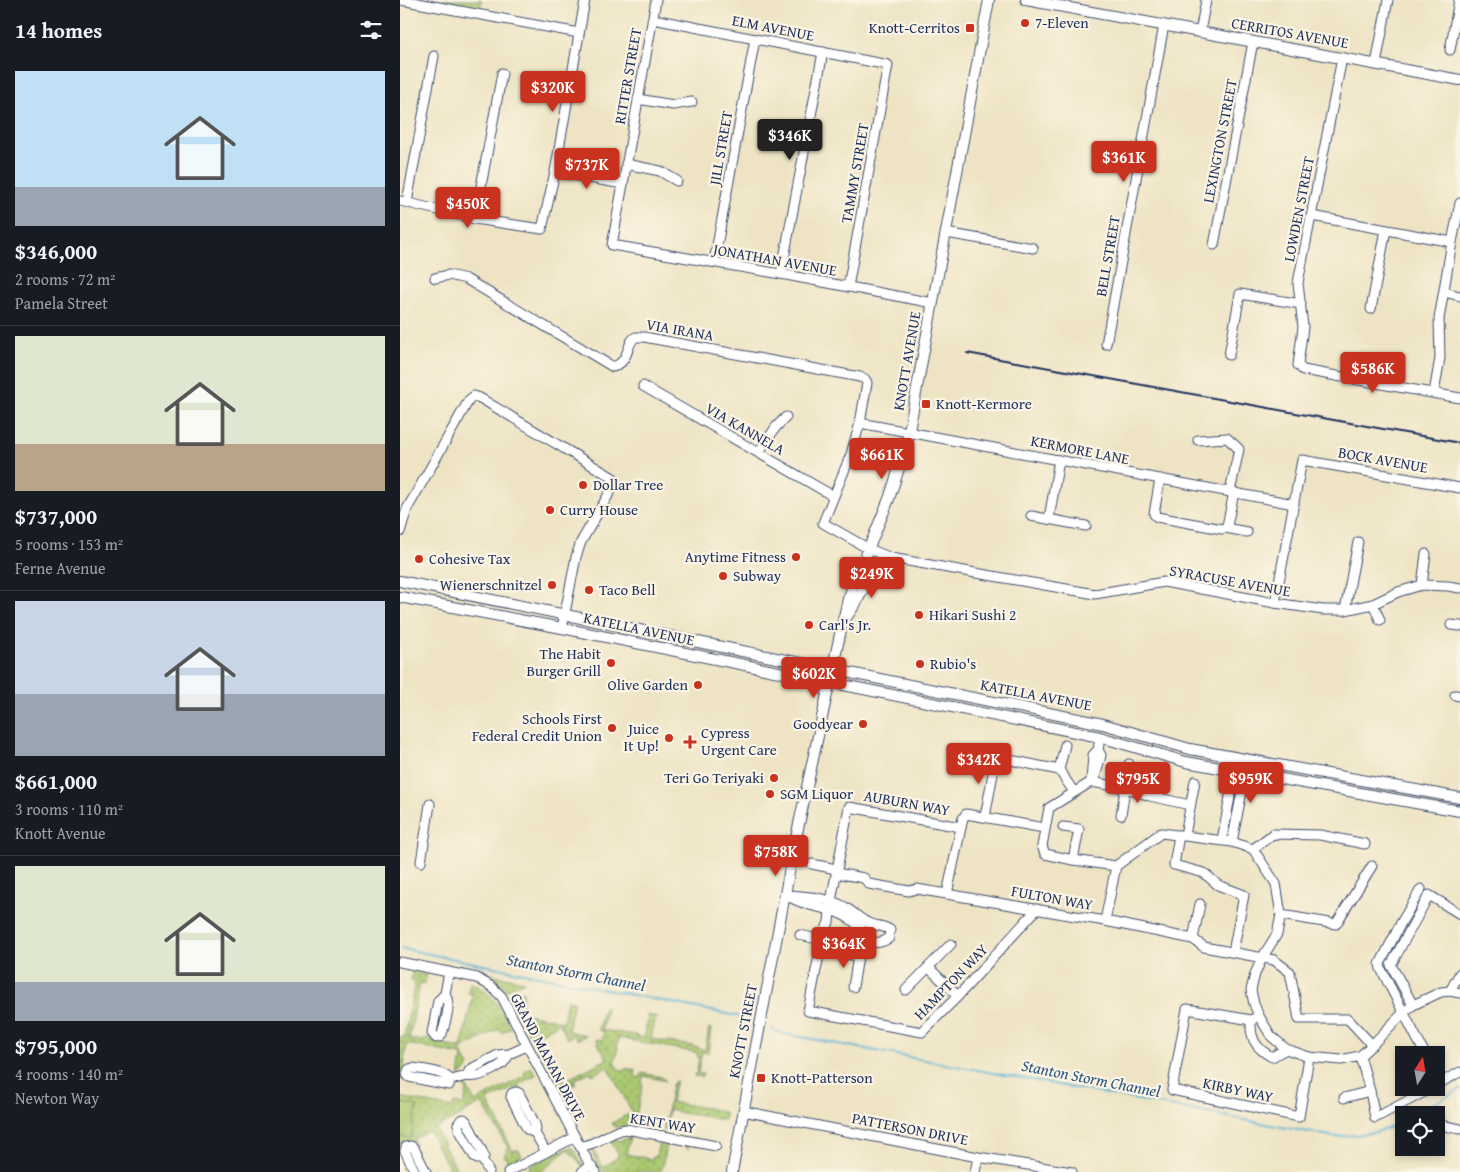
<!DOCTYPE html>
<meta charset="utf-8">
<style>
body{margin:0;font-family:"Gentium Book Plus",serif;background:#242831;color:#f1f3f6;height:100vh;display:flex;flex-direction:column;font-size:19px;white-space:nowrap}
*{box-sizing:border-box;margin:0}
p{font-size:16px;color:#9ea1a6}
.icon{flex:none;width:28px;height:28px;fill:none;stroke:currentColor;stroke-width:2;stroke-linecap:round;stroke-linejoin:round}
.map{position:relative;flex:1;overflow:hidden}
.sheet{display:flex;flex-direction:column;background:#171b24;width:400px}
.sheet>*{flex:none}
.needle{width:32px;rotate:11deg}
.tools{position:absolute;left:995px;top:1046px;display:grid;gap:10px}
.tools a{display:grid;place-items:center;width:50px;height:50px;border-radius:0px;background:#171b24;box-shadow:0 2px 8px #0003;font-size:25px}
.price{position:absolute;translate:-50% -42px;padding:0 11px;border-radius:5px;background:#c8321e;color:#fff;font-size:16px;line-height:32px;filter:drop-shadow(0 1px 2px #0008)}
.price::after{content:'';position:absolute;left:50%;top:30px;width:15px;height:11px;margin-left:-8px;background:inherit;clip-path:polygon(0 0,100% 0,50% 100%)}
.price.on{background:#222;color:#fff}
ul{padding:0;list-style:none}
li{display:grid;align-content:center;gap:10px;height:265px;padding:0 15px}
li+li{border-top:1px solid #363941}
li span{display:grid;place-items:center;height:155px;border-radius:0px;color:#555}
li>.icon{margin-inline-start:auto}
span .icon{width:90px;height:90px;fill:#fffc;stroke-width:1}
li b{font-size:21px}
h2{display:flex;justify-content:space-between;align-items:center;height:60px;padding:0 15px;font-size:21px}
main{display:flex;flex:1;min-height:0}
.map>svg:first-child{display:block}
.grass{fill:url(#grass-dots);stroke:#627c67}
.pitch{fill:#aac870;stroke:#627c67}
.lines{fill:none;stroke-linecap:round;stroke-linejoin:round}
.stream{stroke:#57b3d5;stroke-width:2}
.minor-casing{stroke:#3b4a6d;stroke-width:11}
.major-casing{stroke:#3b4a6d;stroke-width:12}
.minor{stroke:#fff;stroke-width:9}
.major{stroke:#fff;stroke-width:10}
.rail{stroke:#1b2f5e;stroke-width:2}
.poi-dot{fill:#c8321e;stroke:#fcf5e5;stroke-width:2}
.labels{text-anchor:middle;stroke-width:4.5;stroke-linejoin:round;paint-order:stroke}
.poi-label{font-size:15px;fill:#1b2f5e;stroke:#fcf5e5;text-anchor:start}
.street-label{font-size:15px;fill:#1b2f5e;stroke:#fcf5e5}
.water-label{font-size:16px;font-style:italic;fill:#2d5782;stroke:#fcf5e5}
</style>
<main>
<section class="sheet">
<h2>14 homes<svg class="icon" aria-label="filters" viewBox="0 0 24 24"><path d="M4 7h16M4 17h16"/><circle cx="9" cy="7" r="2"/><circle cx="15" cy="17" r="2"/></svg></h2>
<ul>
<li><span style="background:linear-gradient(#bfe0f5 75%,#9aa5b1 0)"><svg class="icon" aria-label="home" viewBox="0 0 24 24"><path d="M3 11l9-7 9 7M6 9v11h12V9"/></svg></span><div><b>$346,000</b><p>2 rooms · 72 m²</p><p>Pamela Street</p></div></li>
<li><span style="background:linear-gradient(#dfe7d0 70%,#b9a48a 0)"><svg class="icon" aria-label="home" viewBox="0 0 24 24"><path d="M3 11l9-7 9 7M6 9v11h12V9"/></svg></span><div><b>$737,000</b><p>5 rooms · 153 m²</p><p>Ferne Avenue</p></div></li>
<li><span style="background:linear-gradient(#c9d6e8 60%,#9aa5b1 0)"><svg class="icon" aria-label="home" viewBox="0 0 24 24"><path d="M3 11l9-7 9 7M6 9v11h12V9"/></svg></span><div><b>$661,000</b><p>3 rooms · 110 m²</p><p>Knott Avenue</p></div></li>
<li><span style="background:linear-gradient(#dfe7d0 75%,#9aa5b1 0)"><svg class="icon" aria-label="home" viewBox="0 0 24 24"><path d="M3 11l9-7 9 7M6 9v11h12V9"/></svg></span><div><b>$795,000</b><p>4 rooms · 140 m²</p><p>Newton Way</p></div></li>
</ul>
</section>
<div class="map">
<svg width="1060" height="1172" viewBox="0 0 1060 1172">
<defs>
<pattern id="grass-dots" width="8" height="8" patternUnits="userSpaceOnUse" patternTransform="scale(1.25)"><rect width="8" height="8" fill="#aac870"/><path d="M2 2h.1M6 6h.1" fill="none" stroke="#8aa35f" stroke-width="1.8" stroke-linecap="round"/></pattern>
</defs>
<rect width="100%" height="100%" fill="#fcf5e5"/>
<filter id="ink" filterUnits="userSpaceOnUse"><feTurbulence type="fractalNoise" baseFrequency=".02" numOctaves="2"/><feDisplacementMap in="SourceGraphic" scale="10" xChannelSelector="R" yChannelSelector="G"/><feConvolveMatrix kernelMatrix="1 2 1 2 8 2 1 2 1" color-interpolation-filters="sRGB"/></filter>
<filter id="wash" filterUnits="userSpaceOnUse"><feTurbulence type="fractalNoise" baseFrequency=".0096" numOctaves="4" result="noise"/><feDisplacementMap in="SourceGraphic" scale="20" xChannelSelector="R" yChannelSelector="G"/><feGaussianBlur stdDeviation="1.12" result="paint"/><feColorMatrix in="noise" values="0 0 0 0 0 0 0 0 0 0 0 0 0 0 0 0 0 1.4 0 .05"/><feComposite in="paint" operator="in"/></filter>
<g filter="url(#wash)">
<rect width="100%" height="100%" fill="#eee4c4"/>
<g class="grass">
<path d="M36 0H82L79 12 35 4Z"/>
<path d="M12 972 26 975 25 983H20L9 1039 22 1041 29 1038 36 1042 43 1040 44 1045 61 1048 73 995 68 993 70 983C92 990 101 1009 111 1028L101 1033 99 1029 60 1050 69 1066 65 1072 59 1076 62 1056 60 1055 7 1044 4 1061H5L3 1074 6 1079H1L0 1081V1037H4L15 982 11 981Z"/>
<path d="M79 972 124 981 107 990Z"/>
<path d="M124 991 120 1013 154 1019 155 1020 163 1022 167 1000 174 1001 168 1031 186 1035 177 1040 174 1035 167 1039 160 1023 133 1037 143 1055 145 1057H142L111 1000 112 997 120 992Z"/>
<path d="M206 1007 202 1030 236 1035V1036L244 1038 248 1017H247V1015L257 1017V1019H255L251 1039 298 1047V1048L305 1050 309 1028 311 1029 308 1053 302 1052 298 1073 303 1074 302 1077 294 1076V1074H296L299 1058 297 1057 298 1053 219 1038 217 1046 218 1047 214 1065 217 1066V1069L226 1070V1068L236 1070 235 1077 239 1078 242 1073 262 1077 266 1081 243 1076 242 1084 243 1085 235 1119 257 1123V1129L255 1131 252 1130 253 1124 234 1121 232 1126 214 1127 212 1123 232 1112 208 1067 192 1075 190 1072 174 1080 176 1084 160 1092 156 1085 207 1059 196 1040 197 1039 202 1040 204 1032 198 1030 203 1010Z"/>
<path d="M131 1067 136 1075 119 1084 121 1089 113 1088C106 1093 96 1096 87 1100L113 1151 118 1149 122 1156 108 1163 104 1155 107 1151 108 1148 82 1103 67 1111 62 1115 35 1128 58 1172H51L29 1131 15 1138 14 1140 15 1143 1 1151 0 1149V1097L52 1108 54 1103 64 1105 67 1089 64 1087 65 1083 75 1102 125 1076 124 1072Z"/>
<path d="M276 1080 271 1102 318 1110V1111L326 1113 324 1120 277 1112V1111L269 1109 265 1131 264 1129 272 1085Z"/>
<path d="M229 1133H231L226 1154 246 1158V1159L252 1160 253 1157H256L259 1141 258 1138 288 1145V1149L287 1148V1146L270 1143 269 1145 266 1144 262 1170 260 1172H203L195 1160 192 1150 194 1151 203 1167 219 1156 209 1138 214 1136 217 1141 229 1138Z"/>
<path d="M170 1147 174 1149 183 1166 181 1167 182 1166 168 1149 141 1172H131L129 1166Z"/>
</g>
<path class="pitch" d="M1 1103 17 1106 11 1138 0 1136V1111Z"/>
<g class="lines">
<g class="stream">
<path d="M0 948 347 1018"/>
<path d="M372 1029 380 1033 935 1137C961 1135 981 1134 1004 1121"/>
<path d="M1014 1115 1060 1089"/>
</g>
</g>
</g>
<g filter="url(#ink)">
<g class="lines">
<defs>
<g id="minor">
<path d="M1 0 179 33"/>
<path d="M256 0 212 245 381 274 533 303"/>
<path d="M253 19 488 65 448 287"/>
<path d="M800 32 806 0"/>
<path d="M1050 50 1059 0"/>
<path d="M942 58 898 283 903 327 898 365 903 370 1060 398"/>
<path d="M976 64 988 0"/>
<path d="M238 99 273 105 292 102"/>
<path d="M226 164 260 171 277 181"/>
<path d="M155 172 223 184"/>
<path d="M0 201 75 219 142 229 155 172 185 0"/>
<path d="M7 202 34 56"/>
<path d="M912 216 1052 242"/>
<path d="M75 219 102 73"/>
<path d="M546 233 633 248"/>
<path d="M814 245 853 42"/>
<path d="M314 262 355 39"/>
<path d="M381 274 423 52"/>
<path d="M35 278 49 275 66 279 213 367C231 361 226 341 236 337 237 337 243 337 244 337L460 377 465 379 467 383 460 423 451 454 423 523 469 549 491 558 695 594 764 582 875 603 923 610H945L973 604 998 592 1022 585 1048 586 1060 588"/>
<path d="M1044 292 1060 296"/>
<path d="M971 309 986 230"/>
<path d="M706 344 764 25"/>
<path d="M829 355 840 294 901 304"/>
<path d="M243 386 433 496"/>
<path d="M1034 393 1040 358 1039 319 1052 242 1060 203"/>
<path d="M460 423 894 504"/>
<path d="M798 440 827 438 839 449 830 492"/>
<path d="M359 452 376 427 386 417"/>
<path d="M760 479 754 514 757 517 822 529 827 526 834 492"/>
<path d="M631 516 686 526"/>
<path d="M649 519 659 460"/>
<path d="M825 528 847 532"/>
<path d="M0 532 7 509 69 400 74 396 80 398 215 479 213 487 181 542 176 557 162 628"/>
<path d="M1022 585 1026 554"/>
<path d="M875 603 902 460 1060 488"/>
<path d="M973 604 980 620"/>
<path d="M945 610 958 542"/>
<path d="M1051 625 1060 626"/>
<path d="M1055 695 1060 696"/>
<path d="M700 737 698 750 701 755 696 774 691 782 649 808 642 846 645 854 673 860 716 866 761 833 832 842 853 849 876 884 881 915 877 934 862 958 855 974 851 990 854 1004 859 1016 871 1036 886 1049 909 1057 941 1060 960 1056 972 1045 1004 1012 1013 1005 1041 992 1050 991 1060 993"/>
<path d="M659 770 665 745"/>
<path d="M691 781 693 755 698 750"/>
<path d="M691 782 726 788 750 796 790 805"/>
<path d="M721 815 729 764"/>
<path d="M585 817 596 757 659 770 674 792"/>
<path d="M561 827 449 807 431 901 429 922 422 940 408 1011 522 1032 558 996 637 909"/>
<path d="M663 827 679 829 673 860"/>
<path d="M779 835 774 865 804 873 818 885 844 895 833 952"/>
<path d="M785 835 795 781"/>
<path d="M822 840 837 759"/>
<path d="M832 842 848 761"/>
<path d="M853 849 873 834 920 835 965 844"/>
<path d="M21 862 30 804"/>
<path d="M412 864 436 869"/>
<path d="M436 873 464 878 469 884 509 891 517 889 705 921 793 939 804 947 874 960 890 972 899 1019H948L972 1045"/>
<path d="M1021 889 1001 923 980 964 981 969 1025 1054"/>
<path d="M547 894 563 818 566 814 644 828"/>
<path d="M385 895C406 896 427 897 445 907 453 912 460 919 468 923 475 926 483 925 490 930L489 938C484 942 474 945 468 939 462 933 462 927 453 921 439 910 423 909 406 904 399 902 392 898 385 895Z"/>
<path d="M881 915 936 924 972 866"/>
<path d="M705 921 716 866"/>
<path d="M400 935 422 940"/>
<path d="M793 939 800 904"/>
<path d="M420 949 458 956 453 987"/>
<path d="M0 962 77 978 92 987 102 997 175 1137 190 1165 196 1172"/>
<path d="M529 968 558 996"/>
<path d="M506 990 551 944"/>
<path d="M1050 991 1060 973"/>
<path d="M45 994 38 1001 32 1033 36 1038 40 1037 42 1034C45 1022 52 1006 45 994L49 972"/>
<path d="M1013 1005 991 965 1029 895 1060 914"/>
<path d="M859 1016 851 1020 787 1009 772 1090 899 1117 909 1057"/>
<path d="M851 1020C850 1038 855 1048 872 1057L886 1049"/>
<path d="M109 1054C107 1058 105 1062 102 1064 93 1070 78 1079 67 1076L69 1071 73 1068 98 1055 109 1054 127 1046"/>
<path d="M960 1056 970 1091 975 1118 1032 1088"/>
<path d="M51 1080C43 1071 25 1070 13 1068L9 1069 7 1074 9 1077 49 1085 51 1080 67 1076"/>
<path d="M1036 1085 1060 1072"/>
<path d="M944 1098 970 1091"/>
<path d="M343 1111 578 1157 672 1172"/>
<path d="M1036 1124 1060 1129"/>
<path d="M135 1133 127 1129 111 1097 112 1093 116 1092 119 1093 135 1124 136 1129 135 1133 146 1152"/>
<path d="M180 1146C196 1146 209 1131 226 1129L316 1146"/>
<path d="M82 1159H77L74 1156 59 1129 58 1124 61 1120 64 1119 67 1122 81 1149 84 1156 82 1159 89 1172"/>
<path d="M15 1172 5 1151 6 1147 11 1146 14 1148 26 1172"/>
<path d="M108 1172 175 1137"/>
<path d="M182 1172 190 1165"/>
<path d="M575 1172 578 1157"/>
</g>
<g id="major">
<path d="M626 0 1060 80"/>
<path d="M0 581 337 650 703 724 790 749 1060 798"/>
<path d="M0 597 162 628 700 737 786 762 1060 811"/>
<path d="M446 618 456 603 476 565 481 561 491 558"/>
<path d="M332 1172 394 847 442 625 448 599 489 499 506 447 589 0"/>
</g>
</defs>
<use href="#minor" class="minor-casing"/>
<use href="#major" class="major-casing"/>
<use href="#minor" class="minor"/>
<use href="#major" class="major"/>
<path class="rail" d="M567 353 1060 443"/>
</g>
</g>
<g class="poi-dot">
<circle cx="625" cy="23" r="5"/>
<rect x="565" y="23" width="10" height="10" rx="2.5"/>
<rect x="521" y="399" width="10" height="10" rx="2.5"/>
<circle cx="183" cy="485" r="5"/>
<circle cx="150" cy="510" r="5"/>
<circle cx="396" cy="557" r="5"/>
<circle cx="19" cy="559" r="5"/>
<circle cx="323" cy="576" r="5"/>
<circle cx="152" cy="585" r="5"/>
<circle cx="189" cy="590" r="5"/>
<circle cx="519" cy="615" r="5"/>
<circle cx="409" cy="625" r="5"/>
<circle cx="211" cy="663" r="5"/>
<circle cx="520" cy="664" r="5"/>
<circle cx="298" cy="685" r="5"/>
<circle cx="463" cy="724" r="5"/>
<circle cx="212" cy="728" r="5"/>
<circle cx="269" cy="738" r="5"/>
<path d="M287.5 734.5h5v5h5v5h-5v5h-5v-5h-5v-5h5z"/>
<circle cx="374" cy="778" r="5"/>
<circle cx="370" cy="794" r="5"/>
<rect x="356" y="1073" width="10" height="10" rx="2.5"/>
</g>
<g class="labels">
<g class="poi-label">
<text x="635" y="28">7-Eleven</text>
<text x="560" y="33" text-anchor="end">Knott-Cerritos</text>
<text x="536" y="409">Knott-Kermore</text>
<text x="193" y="490">Dollar Tree</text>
<text x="160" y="515">Curry House</text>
<text x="386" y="562" text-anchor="end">Anytime Fitness</text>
<text x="29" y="564">Cohesive Tax</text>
<text x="333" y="581">Subway</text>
<text x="142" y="590" text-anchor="end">Wienerschnitzel</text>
<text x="199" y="595">Taco Bell</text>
<text x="529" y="620">Hikari Sushi 2</text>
<text x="419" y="630">Carl's Jr.</text>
<text x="201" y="659" text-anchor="end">The Habit<tspan x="201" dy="17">Burger Grill</tspan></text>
<text x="530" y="669">Rubio's</text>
<text x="288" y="690" text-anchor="end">Olive Garden</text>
<text x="202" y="724" text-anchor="end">Schools First<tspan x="202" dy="17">Federal Credit Union</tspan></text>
<text x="453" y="729" text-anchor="end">Goodyear</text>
<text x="259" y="734" text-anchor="end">Juice<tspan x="259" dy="17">It Up!</tspan></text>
<text x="301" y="738">Cypress<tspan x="301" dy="17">Urgent Care</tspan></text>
<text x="364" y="783" text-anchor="end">Teri Go Teriyaki</text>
<text x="380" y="799">SGM Liquor</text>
<text x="371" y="1083">Knott-Patterson</text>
</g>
<g class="street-label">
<text transform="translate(373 28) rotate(11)" y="5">ELM AVENUE</text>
<text transform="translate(890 33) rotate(10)" y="5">CERRITOS AVENUE</text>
<text transform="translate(228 76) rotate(-80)" y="5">RITTER STREET</text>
<text transform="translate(820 141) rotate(-79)" y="5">LEXINGTON STREET</text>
<text transform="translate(321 148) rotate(-80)" y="5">JILL STREET</text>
<text transform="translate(455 173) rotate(-80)" y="5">TAMMY STREET</text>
<text transform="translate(899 209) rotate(-79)" y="5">LOWDEN STREET</text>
<text transform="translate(708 256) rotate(-80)" y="5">BELL STREET</text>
<text transform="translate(375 260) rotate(10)" y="5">JONATHAN AVENUE</text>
<text transform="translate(280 330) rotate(10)" y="5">VIA IRANA</text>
<text transform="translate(507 361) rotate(-80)" y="5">KNOTT AVENUE</text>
<text transform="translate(345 429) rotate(30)" y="5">VIA KANNELA</text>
<text transform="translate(680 450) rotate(11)" y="5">KERMORE LANE</text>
<text transform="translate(983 460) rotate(10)" y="5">BOCK AVENUE</text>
<text transform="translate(830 581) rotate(10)" y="5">SYRACUSE AVENUE</text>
<text transform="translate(239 629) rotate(12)" y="5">KATELLA AVENUE</text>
<text transform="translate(636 695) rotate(11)" y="5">KATELLA AVENUE</text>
<text transform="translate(507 803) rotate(10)" y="5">AUBURN WAY</text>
<text transform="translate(652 898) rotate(10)" y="5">FULTON WAY</text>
<text transform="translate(551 982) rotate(-46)" y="5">HAMPTON WAY</text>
<text transform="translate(343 1031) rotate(-79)" y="5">KNOTT STREET</text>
<text transform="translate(148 1057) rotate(62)" y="5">GRAND MANAN DRIVE</text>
<text transform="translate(838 1090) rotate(12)" y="5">KIRBY WAY</text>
<text transform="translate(263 1123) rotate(9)" y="5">KENT WAY</text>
<text transform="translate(510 1129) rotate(11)" y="5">PATTERSON DRIVE</text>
</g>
<g class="water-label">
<text transform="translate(176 972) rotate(11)" y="6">Stanton Storm Channel</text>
<text transform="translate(691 1078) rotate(11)" y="6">Stanton Storm Channel</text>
</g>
</g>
</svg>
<div class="tools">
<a><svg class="needle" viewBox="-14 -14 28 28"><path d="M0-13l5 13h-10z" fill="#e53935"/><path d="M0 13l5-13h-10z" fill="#9ea1a6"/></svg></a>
<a><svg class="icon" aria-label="locate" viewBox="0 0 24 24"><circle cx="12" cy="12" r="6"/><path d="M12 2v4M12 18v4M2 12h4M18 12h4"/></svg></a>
</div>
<b class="price" style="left:153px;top:113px">$320K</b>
<b class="price on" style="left:390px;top:161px">$346K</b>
<b class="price" style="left:724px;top:183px">$361K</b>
<b class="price" style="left:187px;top:190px">$737K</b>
<b class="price" style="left:68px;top:229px">$450K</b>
<b class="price" style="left:973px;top:394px">$586K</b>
<b class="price" style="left:482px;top:480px">$661K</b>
<b class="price" style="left:472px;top:599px">$249K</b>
<b class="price" style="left:414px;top:699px">$602K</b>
<b class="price" style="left:579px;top:785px">$342K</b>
<b class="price" style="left:738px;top:804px">$795K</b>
<b class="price" style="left:851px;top:804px">$959K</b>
<b class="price" style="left:376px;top:877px">$758K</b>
<b class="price" style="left:444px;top:969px">$364K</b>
</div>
</main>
